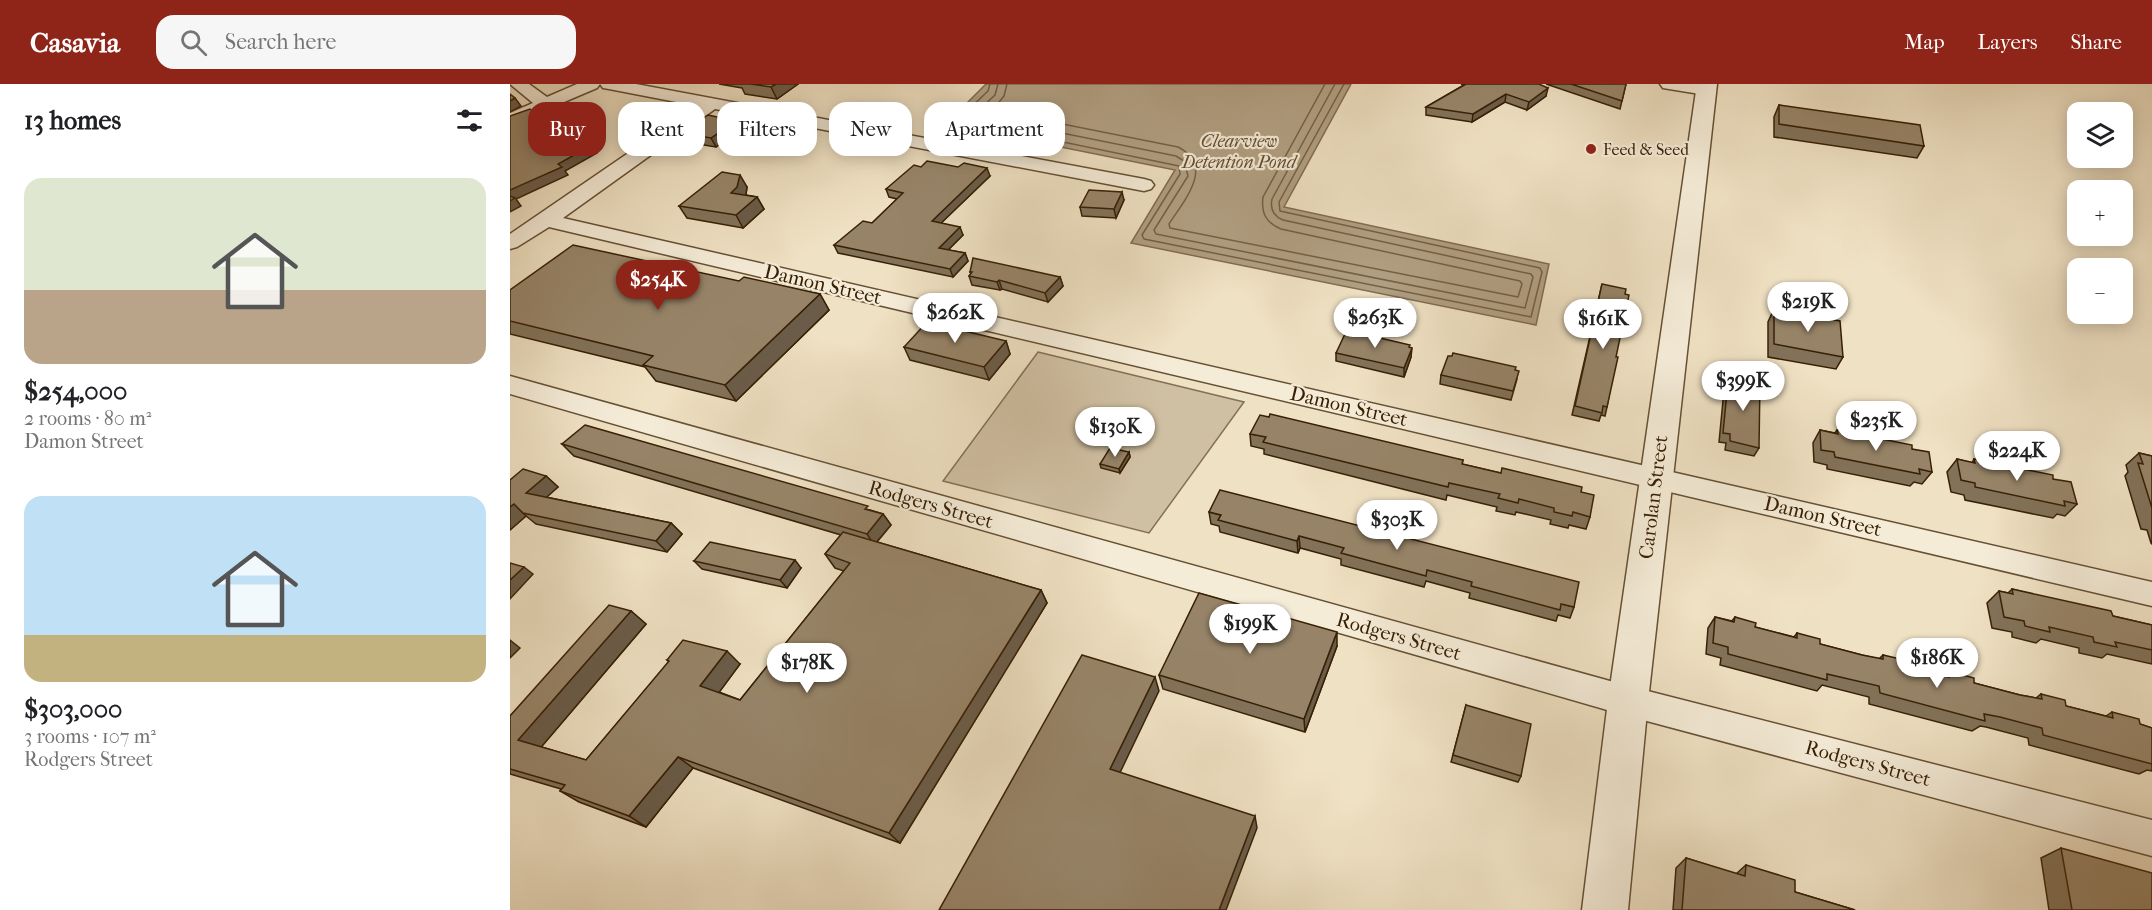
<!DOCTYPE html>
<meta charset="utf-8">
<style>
body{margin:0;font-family:"IM FELL French Canon",serif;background:#f6f6f6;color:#202124;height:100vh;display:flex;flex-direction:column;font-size:22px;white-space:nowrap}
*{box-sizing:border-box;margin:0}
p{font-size:20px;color:#757577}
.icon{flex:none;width:33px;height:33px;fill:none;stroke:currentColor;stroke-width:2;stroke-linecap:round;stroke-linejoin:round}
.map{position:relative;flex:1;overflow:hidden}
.sheet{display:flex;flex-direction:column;background:#fff;width:510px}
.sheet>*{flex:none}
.top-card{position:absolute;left:18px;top:18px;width:570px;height:54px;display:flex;gap:12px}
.buttons{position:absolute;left:1557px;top:18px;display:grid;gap:12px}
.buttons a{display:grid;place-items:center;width:66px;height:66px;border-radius:12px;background:#fff;box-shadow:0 3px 15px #0003;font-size:30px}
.price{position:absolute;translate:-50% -51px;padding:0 14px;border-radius:21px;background:#fff;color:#222;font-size:20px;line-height:39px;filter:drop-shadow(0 2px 3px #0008)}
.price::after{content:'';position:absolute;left:50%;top:36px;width:18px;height:14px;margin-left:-9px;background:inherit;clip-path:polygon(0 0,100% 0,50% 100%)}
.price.active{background:#8f2418;color:#fff}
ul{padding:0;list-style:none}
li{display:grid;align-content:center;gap:12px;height:318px;padding:0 24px}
li span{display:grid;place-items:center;height:186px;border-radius:18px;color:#555}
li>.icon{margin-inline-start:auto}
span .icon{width:108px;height:108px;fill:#fffc;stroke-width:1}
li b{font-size:26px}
h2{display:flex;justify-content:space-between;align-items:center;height:72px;padding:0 24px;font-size:26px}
.pill{padding:0 21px;border-radius:18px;background:#fff;box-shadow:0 3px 15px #0003;font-size:21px;line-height:54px}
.pill.active{background:#8f2418;color:#fff}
header{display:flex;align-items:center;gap:36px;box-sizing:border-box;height:84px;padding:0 30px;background:#8f2418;color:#fff}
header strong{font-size:28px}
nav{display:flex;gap:33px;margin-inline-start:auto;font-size:21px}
.search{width:420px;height:54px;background:#f6f6f6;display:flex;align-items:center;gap:15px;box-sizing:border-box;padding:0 21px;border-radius:18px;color:#757577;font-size:22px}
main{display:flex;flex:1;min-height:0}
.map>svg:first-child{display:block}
.green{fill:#d0c0a3;stroke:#847054;stroke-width:1.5}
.water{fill:#b19f82;stroke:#816c50;stroke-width:1.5}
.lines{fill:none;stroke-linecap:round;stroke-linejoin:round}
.shore{stroke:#746044;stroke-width:1.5}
.minor-casing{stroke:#665034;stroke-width:3}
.tertiary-casing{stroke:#665034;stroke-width:3}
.minor{fill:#f5ecd8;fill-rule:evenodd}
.tertiary{fill:#f5ecd8;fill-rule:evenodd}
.wall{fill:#827259;stroke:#382005;stroke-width:1.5}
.shaded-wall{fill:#6a5c49;stroke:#382005;stroke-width:1.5}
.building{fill:#978468;stroke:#382005;stroke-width:1.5}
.poi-dot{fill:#8f2418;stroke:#f5ecd8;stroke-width:2}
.labels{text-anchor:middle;stroke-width:4.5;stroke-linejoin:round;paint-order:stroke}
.far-poi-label{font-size:16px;fill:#382005;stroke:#f5ecd8;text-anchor:start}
.far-water-label{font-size:18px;font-style:italic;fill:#624c31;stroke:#f5ecd8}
.street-label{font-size:20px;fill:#382005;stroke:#f5ecd8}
</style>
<header>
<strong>Casavia</strong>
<div class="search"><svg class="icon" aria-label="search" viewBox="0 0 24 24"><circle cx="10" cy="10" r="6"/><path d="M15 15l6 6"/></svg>Search here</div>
<nav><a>Map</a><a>Layers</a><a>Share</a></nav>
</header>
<main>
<section class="sheet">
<h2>13 homes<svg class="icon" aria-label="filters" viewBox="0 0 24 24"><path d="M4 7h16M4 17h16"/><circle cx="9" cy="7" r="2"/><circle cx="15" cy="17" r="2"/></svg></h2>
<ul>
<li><span style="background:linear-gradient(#dfe7d0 60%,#b9a48a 0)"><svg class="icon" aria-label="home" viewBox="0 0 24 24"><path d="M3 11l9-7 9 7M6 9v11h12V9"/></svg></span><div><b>$254,000</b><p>2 rooms · 80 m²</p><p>Damon Street</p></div></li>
<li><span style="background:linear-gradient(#bfe0f5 75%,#c2b280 0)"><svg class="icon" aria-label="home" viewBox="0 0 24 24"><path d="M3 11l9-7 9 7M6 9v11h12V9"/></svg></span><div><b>$303,000</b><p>3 rooms · 107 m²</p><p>Rodgers Street</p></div></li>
</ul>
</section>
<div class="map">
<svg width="1642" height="826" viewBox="0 0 1642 826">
<rect width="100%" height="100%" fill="#efe1c3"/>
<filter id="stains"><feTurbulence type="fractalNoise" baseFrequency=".00333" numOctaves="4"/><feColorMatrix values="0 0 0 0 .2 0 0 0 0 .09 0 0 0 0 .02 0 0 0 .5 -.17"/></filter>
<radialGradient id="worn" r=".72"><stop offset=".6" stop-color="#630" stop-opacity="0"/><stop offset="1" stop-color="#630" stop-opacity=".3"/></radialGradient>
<path class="green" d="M528 268 734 318 639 449 433 397Z"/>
<path class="water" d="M476 0H841L774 123 1039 180 1026 241 621 159 665 86 436 40Z"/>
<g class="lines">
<g class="shore">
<path d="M480 0 478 7 452 32V37L669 82 670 90 632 151 634 155 1021 233 1032 188 1030 184 770 127 769 118 834 0"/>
<path d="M488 0 485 11 467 28 468 32 666 72 674 77 678 92 644 146 646 150 1015 224 1023 193 1021 190 773 136C763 132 760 125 762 115L825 0"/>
<path d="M497 0 494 12 485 23 487 27 668 63C705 82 675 115 659 140L660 144 1008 213 1012 200 1010 197 771 145C756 139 751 129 753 113L815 0"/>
</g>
<defs>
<g id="minor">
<path d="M0 0H19L37 13 67 0H90L87 4 0 41V29L23 19Z"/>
<path d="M90 0H126L634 95 641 97 644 101 641 105 634 107 205 25 53 134 1642 498V522L39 143 7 163 0 165V150L187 22 99 5 93 4Z"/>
<path d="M1150 0H1191L1202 2 1205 6 1202 10 1196 11 1159 5 1153 4Z"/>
<path d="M0 292 1118 602 1642 736V772L1118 632 0 310Z"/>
</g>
<path id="tertiary" d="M1187 0H1207L1138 617 1118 826H1072L1098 617Z"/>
</defs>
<use href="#minor" class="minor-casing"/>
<use href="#tertiary" class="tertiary-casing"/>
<use href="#minor" class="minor"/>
<use href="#tertiary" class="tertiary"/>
</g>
<g class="wall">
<path d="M209 0H288L267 15 235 10 232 4Z"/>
<path d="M951 0H1029L1036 12 1017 26 995 18 962 38 916 31V23L954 1Z"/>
<path d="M1036 0H1116L1110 25Z"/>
<path d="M1269 21 1414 62 1407 74 1264 53V33Z"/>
<path d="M226 37 231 45 206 63 176 58 171 49Z"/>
<path d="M411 83 480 92 431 139 453 151 438 166 455 169 458 177 443 193 328 169 324 161 362 139 387 115 379 113 376 105Z"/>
<path d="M237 103 236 111 247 113 254 125 233 144 177 134 169 122Z"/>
<path d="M614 116 606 134 572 132 570 123Z"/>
<path d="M460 188 550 193 553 202 538 218 492 205 490 206 462 201 459 192 461 190Z"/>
<path d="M229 197 310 210 319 226 226 317 146 297 135 283 0 250V206Z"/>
<path d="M1092 200 1106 273 1097 323 1095 332 1091 331 1089 337 1062 331Z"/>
<path d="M1264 225 1333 273 1326 285 1258 273V238Z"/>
<path d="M496 257 500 270 479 296 400 276 394 263Z"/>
<path d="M899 263 901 273 894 293 826 277V269Z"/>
<path d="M1005 286 1007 295 1001 316 930 300 931 291Z"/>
<path d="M1223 292 1249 364 1244 372 1215 366 1216 359 1209 358 1214 306 1218 297H1220Z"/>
<path d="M1310 346 1325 349 1327 346 1402 365 1422 388 1412 400 1404 398 1400 402 1317 385V381L1304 378 1303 359Z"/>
<path d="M740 350 953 376 952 380 1071 408 1080 433 1076 445 1059 441 1058 444 1040 440 1041 436 1006 428 1005 431 986 427 987 423 937 411 936 416 754 370V365L741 362Z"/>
<path d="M52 360 360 426 373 430 381 441 367 458 531 506 537 519 390 759 183 684 136 743 69 718 50 707 51 705 0 690V632L121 527 136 540 31 663 76 676 159 578 157 576 230 580 209 608 230 616 334 487 325 484 315 470 331 451 64 372Z"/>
<path d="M619 368 620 373 610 389 591 384 590 380Z"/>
<path d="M1629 369 1642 372V460L1641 459 1637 446 1631 445 1615 392 1618 388 1616 381Z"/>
<path d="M1447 375 1462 379 1464 375 1543 395 1567 420 1555 432 1547 430 1543 434 1455 416 1454 411 1441 408 1437 388Z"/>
<path d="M36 392 48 403 36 413 161 439 172 450 157 468 26 440 16 432 0 446Z"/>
<path d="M699 428 1064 523 1060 534 1048 531 1046 537 959 514 960 509 916 497 914 503 831 481V475L790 464 788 469 710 448 709 442 701 440Z"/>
<path d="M184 477 291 484 277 504 192 485Z"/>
<path d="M1502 505 1603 532 1642 541V580L1597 570 1592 574 1569 569V564L1531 555 1526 559 1502 553V548L1482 544 1477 519 1489 507 1498 509Z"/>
<path d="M1205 533 1222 537 1225 533 1245 543 1284 553 1287 549 1310 560 1352 571 1369 575 1373 571 1395 581 1434 592 1439 587 1464 599 1510 611 1526 614 1531 610 1556 622 1596 632 1602 628 1630 640 1642 644V687L1637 686 1629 690 1519 661 1518 654 1476 643 1470 642 1462 647 1359 620V613L1312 601 1307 607 1210 581 1211 574 1196 570 1198 544Z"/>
<path d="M827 562 795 648 653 605 649 591Z"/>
<path d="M956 621 1011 692 1008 698 941 678Z"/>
<path d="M1551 764 1642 826H1539L1531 774Z"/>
<path d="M1176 774 1226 790 1236 781 1285 808 1345 826H1163L1166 784Z"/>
</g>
<g class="shaded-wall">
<path d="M266 0H288L267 15 261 3Z"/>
<path d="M1038 4 1036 12 1017 26 1019 18Z"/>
<path d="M996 10 995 18 962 38 963 30Z"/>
<path d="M5 14 11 22 0 28V17Z"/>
<path d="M226 37 231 45 206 63 201 54Z"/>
<path d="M41 41 46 49 35 54 29 46Z"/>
<path d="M82 61 87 69 55 87 58 91 6 115 11 122 0 128V106Z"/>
<path d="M477 84 480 92 425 145 422 137Z"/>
<path d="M230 91 237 103 235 116 221 109Z"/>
<path d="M612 108 614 116 606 134 604 125Z"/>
<path d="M247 113 254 125 233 144 226 131Z"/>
<path d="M450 143 453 151 432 172 429 164Z"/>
<path d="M455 169 458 177 443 193 440 185Z"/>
<path d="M550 193 553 202 538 218 535 209Z"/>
<path d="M489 196 492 205 490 206 487 198Z"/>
<path d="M310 210 319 226 226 317 215 301Z"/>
<path d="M496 257 500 270 479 296 474 283Z"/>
<path d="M902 264 901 273 894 293V284Z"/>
<path d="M619 368 620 373 610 389 609 385Z"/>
<path d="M36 392 48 403 28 421 16 409Z"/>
<path d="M4 420 16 432 0 446V423Z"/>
<path d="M373 430 381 441 364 461 357 450Z"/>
<path d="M161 439 172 450 157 468 146 457Z"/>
<path d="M789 452 790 464 788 469 787 457Z"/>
<path d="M285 476 291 484 277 504 270 496Z"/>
<path d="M14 483 23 490 0 515V496Z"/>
<path d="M531 506 537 519 390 759 379 749Z"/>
<path d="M121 527 136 540 27 668 8 656Z"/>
<path d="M827 548V562L795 648 794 635Z"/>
<path d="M0 556 10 564 0 574Z"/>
<path d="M217 567 230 580 205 614 190 602Z"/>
<path d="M645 593 649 607 606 697 600 685Z"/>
<path d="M168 673 183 684 136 743 119 732Z"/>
<path d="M745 732 747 744 716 826H709Z"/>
</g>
<g class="building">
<path d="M241 0H266L261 3Z"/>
<path d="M956 0H1029L1038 4 1019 18 996 10 963 30 916 23Z"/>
<path d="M1061 0H1116L1112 17Z"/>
<path d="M0 10 5 14 0 17Z"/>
<path d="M1269 21 1410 41 1414 62 1269 40Z"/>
<path d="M20 25 41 41 29 46 82 61 48 80 52 83 0 106V32Z"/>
<path d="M198 31 226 37 201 54 171 49Z"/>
<path d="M417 77 448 83 454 79 477 84 422 137 450 143 429 164 455 169 440 185 324 161 353 137 362 139 393 109 376 105 404 81 411 83Z"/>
<path d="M212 88 230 91 227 103 221 109 247 113 226 131 169 122Z"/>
<path d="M579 106 612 108 604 125 570 123Z"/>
<path d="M0 112 5 114 0 117Z"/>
<path d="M63 161 229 197 234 193 310 210 215 301 133 281 143 272 0 237V206Z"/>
<path d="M463 174 550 193 535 209 489 196 487 198 459 192 462 188H460Z"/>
<path d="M1092 200 1116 205 1115 210 1119 211 1106 273H1108L1097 323 1093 322 1092 329 1065 322Z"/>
<path d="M1264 225 1330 237 1333 273 1264 260Z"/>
<path d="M417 238 496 257 474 283 394 263Z"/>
<path d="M840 247 900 261 899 263 902 264 894 284 826 269 835 250H838Z"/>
<path d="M943 269 1006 283 1005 286 1009 287 1003 307 931 291 938 272H942Z"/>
<path d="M1223 292 1250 297 1249 364 1220 357V350L1213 349 1218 297 1223 298Z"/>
<path d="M760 330 953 376 952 380 991 389 992 384 1072 403 1071 408 1084 411 1080 433 1063 428 1062 432 1044 428V424L1009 415 1008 419 988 414 990 410 939 399 938 403 753 358 756 353 740 350 750 331 759 333Z"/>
<path d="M75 341 358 422 355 425 373 430 357 450 52 360Z"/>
<path d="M1310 346 1328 350 1327 346 1402 361V365L1419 368 1422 388 1409 385 1410 390 1325 373 1324 368 1311 366Z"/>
<path d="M600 364 619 368 609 385 590 380Z"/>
<path d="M1629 369 1642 372V424L1628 379 1633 380Z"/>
<path d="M1447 375 1465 379 1464 375 1543 391V395L1561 398 1567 420 1554 417 1555 422 1465 403V399L1451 396Z"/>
<path d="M13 385 36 392 16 409 161 439 146 457 13 429 4 420 0 423V396Z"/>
<path d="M710 406 1069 498 1064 523 1051 520 1050 526 961 502 962 498 917 486 916 492 831 469 834 464 789 452 787 457 708 436 711 431 699 428Z"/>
<path d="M333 448 531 506 379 749 168 673 119 732 50 707 55 701 0 685V632L99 521 121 527 8 656 76 676 159 577 157 576 173 556 217 567 190 602 230 616 340 479 315 470Z"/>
<path d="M200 458 285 476 270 496 184 477Z"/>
<path d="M0 479 14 483 0 496Z"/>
<path d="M1502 505 1601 527 1603 532 1642 541V566L1605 558 1607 563 1584 558 1583 553 1539 543 1540 548 1515 542 1514 537 1494 533 1489 507 1503 510Z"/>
<path d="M689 509 827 548 794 635 649 591Z"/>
<path d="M1205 533 1224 538 1225 533 1246 539 1245 543 1287 554V549L1310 555V560L1352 571 1373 575V571L1395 576V581L1439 593V587L1464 594V599L1510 611 1532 615 1531 610 1555 616 1556 622 1603 634 1602 628 1629 635 1630 640 1642 644V680L1533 651 1532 644 1490 633 1474 630 1475 637 1370 609 1369 602 1317 590V596L1218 570V563L1203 559Z"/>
<path d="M572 571 645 593 600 685 745 732 709 826H429Z"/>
<path d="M956 621 1021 640 1011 692 943 671Z"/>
<path d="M1551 764 1642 789V826H1562Z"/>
<path d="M1176 774 1235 792 1236 781 1285 796V808L1345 826H1172Z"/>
</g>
<circle class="poi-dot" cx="1081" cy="65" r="6"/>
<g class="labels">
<g class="far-poi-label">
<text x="1093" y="71">Feed &amp; Seed</text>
</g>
<g class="far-water-label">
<text x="729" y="63">Clearview<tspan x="729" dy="21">Detention Pond</tspan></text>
</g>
<g class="street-label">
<text transform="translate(313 200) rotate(13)" y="7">Damon Street</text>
<text transform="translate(839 322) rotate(13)" y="7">Damon Street</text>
<text transform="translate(1143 413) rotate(-83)" y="7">Carolan Street</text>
<text transform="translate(421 420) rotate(16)" y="7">Rodgers Street</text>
<text transform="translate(1313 432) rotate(13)" y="7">Damon Street</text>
<text transform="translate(889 552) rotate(16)" y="7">Rodgers Street</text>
<text transform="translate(1358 679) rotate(15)" y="7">Rodgers Street</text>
</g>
</g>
<rect width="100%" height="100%" filter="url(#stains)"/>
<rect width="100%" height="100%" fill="url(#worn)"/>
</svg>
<div class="buttons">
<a><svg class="icon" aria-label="layers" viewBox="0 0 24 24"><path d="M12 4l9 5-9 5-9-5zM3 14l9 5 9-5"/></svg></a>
<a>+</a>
<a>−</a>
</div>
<b class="price active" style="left:148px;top:227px">$254K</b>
<b class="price" style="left:1298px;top:249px">$219K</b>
<b class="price" style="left:445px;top:260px">$262K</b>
<b class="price" style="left:865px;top:265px">$263K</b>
<b class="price" style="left:1093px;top:266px">$161K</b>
<b class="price" style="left:1233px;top:328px">$399K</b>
<b class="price" style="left:1366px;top:368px">$235K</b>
<b class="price" style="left:605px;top:374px">$130K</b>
<b class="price" style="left:1507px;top:398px">$224K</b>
<b class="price" style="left:887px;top:467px">$303K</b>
<b class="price" style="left:740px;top:571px">$199K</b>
<b class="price" style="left:1427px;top:605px">$186K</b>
<b class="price" style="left:297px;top:610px">$178K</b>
<div class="top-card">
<a class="pill active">Buy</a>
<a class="pill">Rent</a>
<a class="pill">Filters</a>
<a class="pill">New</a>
<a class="pill">Apartment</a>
</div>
</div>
</main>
